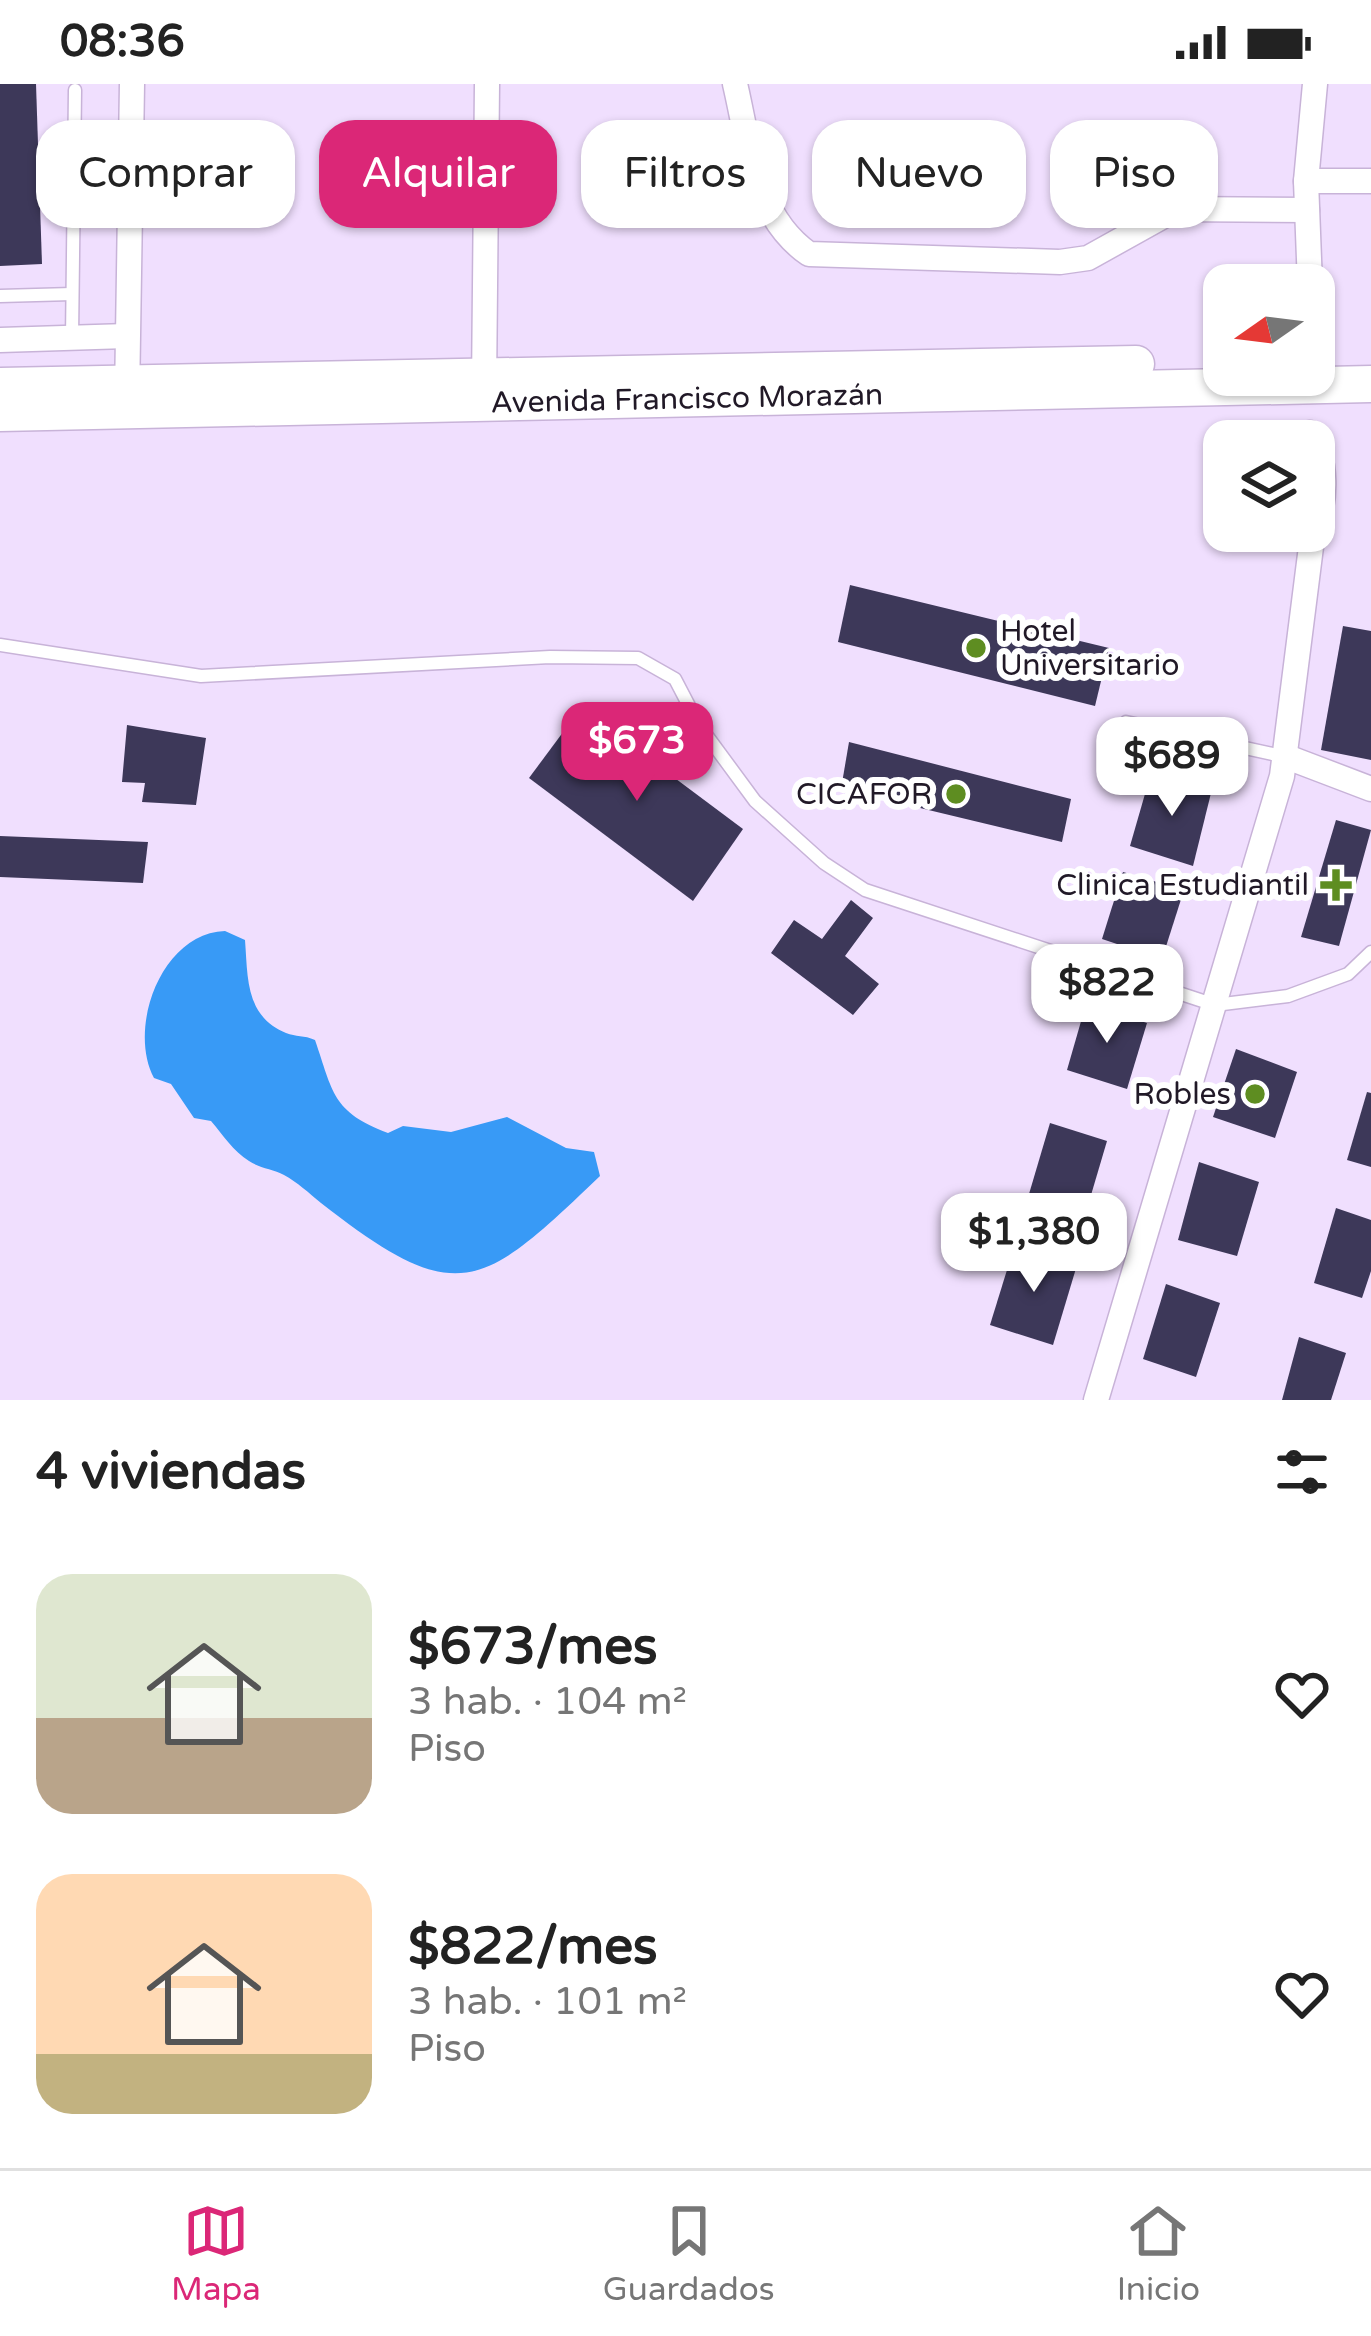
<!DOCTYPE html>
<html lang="es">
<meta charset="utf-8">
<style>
body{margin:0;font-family:"Varela Round",sans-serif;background:#f2f2f2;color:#222;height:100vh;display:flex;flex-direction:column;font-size:45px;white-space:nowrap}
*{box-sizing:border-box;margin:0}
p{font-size:39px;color:#767676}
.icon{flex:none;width:66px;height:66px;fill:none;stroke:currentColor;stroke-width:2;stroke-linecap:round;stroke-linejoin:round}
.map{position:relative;height:1316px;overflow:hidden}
.side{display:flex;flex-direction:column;background:#fff;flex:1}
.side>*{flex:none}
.top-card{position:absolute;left:36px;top:36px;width:1299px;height:108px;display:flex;gap:24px}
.needle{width:78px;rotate:256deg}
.tools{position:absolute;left:1203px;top:180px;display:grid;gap:24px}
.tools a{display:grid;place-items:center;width:132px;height:132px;border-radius:24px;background:#fff;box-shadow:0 3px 9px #0004;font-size:60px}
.price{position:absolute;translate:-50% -102px;padding:0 27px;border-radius:24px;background:#fff;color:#222;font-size:39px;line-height:78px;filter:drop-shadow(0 3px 6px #0008)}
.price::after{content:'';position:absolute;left:50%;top:72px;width:36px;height:27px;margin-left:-18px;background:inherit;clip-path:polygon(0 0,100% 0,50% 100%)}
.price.selected{background:#db2777;color:#fff}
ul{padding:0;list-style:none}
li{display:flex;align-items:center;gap:36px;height:300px;padding:0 36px}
li span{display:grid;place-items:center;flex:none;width:336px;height:240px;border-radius:36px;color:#555}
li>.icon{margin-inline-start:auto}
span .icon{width:144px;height:144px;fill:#fffc;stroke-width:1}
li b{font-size:51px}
h2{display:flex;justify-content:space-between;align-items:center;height:144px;padding:0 36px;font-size:51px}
.tag{padding:0 42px;border-radius:36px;background:#fff;box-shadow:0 3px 9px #0004;font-size:42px;line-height:108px}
.tag.selected{background:#db2777;color:#fff}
.status{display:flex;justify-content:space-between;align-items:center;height:84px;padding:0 60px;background:#fff;direction:ltr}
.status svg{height:33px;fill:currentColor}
.tabs{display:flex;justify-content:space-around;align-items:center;height:168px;border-top:3px solid #e0e0e0;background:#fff;font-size:33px;color:#767676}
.tabs a{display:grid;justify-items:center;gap:6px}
.tabs .selected{color:#db2777}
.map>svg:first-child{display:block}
.water{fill:#389af6}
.building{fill:#3d3859}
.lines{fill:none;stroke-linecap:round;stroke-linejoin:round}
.service-casing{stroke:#c8b3d8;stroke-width:15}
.minor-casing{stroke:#c8b3d8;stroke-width:27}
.secondary-casing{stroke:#c8b3d8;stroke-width:39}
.service{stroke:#fff;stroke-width:12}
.minor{stroke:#fff;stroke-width:24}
.secondary{stroke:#fff;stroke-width:36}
.poi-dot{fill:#5e8d21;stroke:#fff;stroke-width:4.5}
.labels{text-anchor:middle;stroke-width:12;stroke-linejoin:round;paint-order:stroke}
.street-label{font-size:30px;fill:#211927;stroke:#fff}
.poi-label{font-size:30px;fill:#211927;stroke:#fff;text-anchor:end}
</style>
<div class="status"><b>08:36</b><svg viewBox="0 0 49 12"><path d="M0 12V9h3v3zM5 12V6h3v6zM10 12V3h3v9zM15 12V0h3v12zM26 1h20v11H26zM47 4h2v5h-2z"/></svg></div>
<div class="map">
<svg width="1371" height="1316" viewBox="0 0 1371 1316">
<rect width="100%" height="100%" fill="#f0dffe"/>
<path class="water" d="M225 847 245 856C248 894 245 932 286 949 296 953 304 951 315 956 333 1008 332 1028 388 1049L403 1042 451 1048 507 1033 566 1064 594 1068 600 1092C481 1206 458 1226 321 1119 309 1109 297 1098 284 1091 273 1085 259 1084 249 1077 233 1067 223 1051 211 1037L194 1034 171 1000 154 994C127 943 162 849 225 847Z"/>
<g class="building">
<path d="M0 0H36L42 180 0 182Z"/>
<path d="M850 501 1109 564 1095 622 838 558Z"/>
<path d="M1343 542 1371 547V676L1321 666Z"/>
<path d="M581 624 743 745 693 817 529 694Z"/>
<path d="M127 641 206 654 196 721 142 718 145 699 122 698Z"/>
<path d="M849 658 1071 715 1062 758 841 705Z"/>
<path d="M1151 689 1212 705 1193 782 1130 762Z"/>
<path d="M1336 736 1371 746 1339 862 1301 853Z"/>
<path d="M0 752 148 758 143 799 0 793Z"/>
<path d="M1123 788 1184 806 1162 875 1102 855Z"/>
<path d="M851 816 873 834 845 872 879 900 853 931 771 869 794 836 822 855Z"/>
<path d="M1086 920 1147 939 1127 1005 1067 986Z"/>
<path d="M1236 965 1297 988 1275 1054 1213 1033Z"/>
<path d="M1367 1008 1371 1009V1083L1347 1076Z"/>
<path d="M1050 1039 1107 1057 1086 1128 1029 1110Z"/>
<path d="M1199 1078 1259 1098 1237 1172 1178 1156Z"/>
<path d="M1336 1124 1371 1136V1187L1362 1214 1314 1199Z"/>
<path d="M1015 1160 1077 1181 1053 1261 990 1241Z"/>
<path d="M1166 1200 1220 1219 1196 1293 1143 1275Z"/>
<path d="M1299 1253 1346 1269 1331 1316H1282Z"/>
</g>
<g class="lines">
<defs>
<g id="service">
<path d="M0 212 72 210"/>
<path d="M72 254 75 6"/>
<path d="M0 561 201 592 550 573 638 574 675 595 699 641 755 717 824 779 865 806 1215 921 1288 912 1348 890 1371 868"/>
<path d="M1126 638 1286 673"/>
</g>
<g id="minor">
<path d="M735 0C749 59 754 132 809 170L1060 178 1088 174 1176 125 1307 126"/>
<path d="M1306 97H1371"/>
<path d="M1310 201 1306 97 1315 0"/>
<path d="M0 256 127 252"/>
<path d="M484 304 487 0"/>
<path d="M127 314 132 0"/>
<path d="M1310 349C1327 375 1327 418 1314 445"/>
<path d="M1287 673 1371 705"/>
<path d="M1096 1316 1282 692 1313 447"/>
</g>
<g id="secondary">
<path d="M0 302 1136 280"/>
<path id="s1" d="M0 329 1371 300"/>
</g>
</defs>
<use href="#service" class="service-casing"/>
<use href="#minor" class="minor-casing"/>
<use href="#secondary" class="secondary-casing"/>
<use href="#service" class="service"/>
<use href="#minor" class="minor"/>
<use href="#secondary" class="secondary"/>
</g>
<g class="poi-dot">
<circle cx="976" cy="564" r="12"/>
<circle cx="956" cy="710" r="12"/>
<path d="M1330 783h12v12h12v12h-12v12h-12v-12h-12v-12h12z"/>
<circle cx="1255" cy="1010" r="12"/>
</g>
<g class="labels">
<g class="street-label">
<text dy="10" stroke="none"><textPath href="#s1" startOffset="687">Avenida Francisco Morazán</textPath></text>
</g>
<g class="poi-label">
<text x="1000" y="557" text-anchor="start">Hotel<tspan x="1000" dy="34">Universitario</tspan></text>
<text x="932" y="720">CICAFOR</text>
<text x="1309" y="811">Clinica Estudiantil</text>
<text x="1231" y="1020">Robles</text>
</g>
</g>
</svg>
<div class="tools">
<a><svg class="needle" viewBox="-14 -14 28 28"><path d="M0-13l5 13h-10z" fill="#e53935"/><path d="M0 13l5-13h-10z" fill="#767676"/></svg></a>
<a><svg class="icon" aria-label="layers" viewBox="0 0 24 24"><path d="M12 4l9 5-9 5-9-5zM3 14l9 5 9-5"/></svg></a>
</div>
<b class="price selected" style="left:637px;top:720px">$673</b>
<b class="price" style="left:1172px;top:735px">$689</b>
<b class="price" style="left:1107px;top:962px">$822</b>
<b class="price" style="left:1034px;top:1211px">$1,380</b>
<div class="top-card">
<a class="tag">Comprar</a>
<a class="tag selected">Alquilar</a>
<a class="tag">Filtros</a>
<a class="tag">Nuevo</a>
<a class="tag">Piso</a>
</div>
</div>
<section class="side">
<h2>4 viviendas<svg class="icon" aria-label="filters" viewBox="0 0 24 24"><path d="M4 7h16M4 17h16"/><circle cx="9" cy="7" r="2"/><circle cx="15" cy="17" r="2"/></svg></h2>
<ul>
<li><span style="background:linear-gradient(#dfe7d0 60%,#b9a48a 0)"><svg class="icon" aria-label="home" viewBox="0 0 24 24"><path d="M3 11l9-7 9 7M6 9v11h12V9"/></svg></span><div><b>$673/mes</b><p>3 hab. · 104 m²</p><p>Piso</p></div><svg class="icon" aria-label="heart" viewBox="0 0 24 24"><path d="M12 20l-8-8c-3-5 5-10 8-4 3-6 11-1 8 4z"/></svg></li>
<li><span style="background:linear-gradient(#ffd9b3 75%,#c2b280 0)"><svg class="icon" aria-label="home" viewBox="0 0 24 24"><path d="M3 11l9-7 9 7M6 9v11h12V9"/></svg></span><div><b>$822/mes</b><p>3 hab. · 101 m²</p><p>Piso</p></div><svg class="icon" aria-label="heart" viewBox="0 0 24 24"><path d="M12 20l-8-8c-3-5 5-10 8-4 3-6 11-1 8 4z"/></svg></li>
</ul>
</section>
<nav class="tabs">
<a class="selected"><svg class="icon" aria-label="map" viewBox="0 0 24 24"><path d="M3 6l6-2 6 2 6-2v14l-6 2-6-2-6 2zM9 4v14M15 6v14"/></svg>Mapa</a>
<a><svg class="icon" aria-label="saved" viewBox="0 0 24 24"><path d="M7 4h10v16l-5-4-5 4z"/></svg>Guardados</a>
<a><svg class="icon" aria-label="home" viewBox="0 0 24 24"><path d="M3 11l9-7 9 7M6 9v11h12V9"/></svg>Inicio</a>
</nav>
